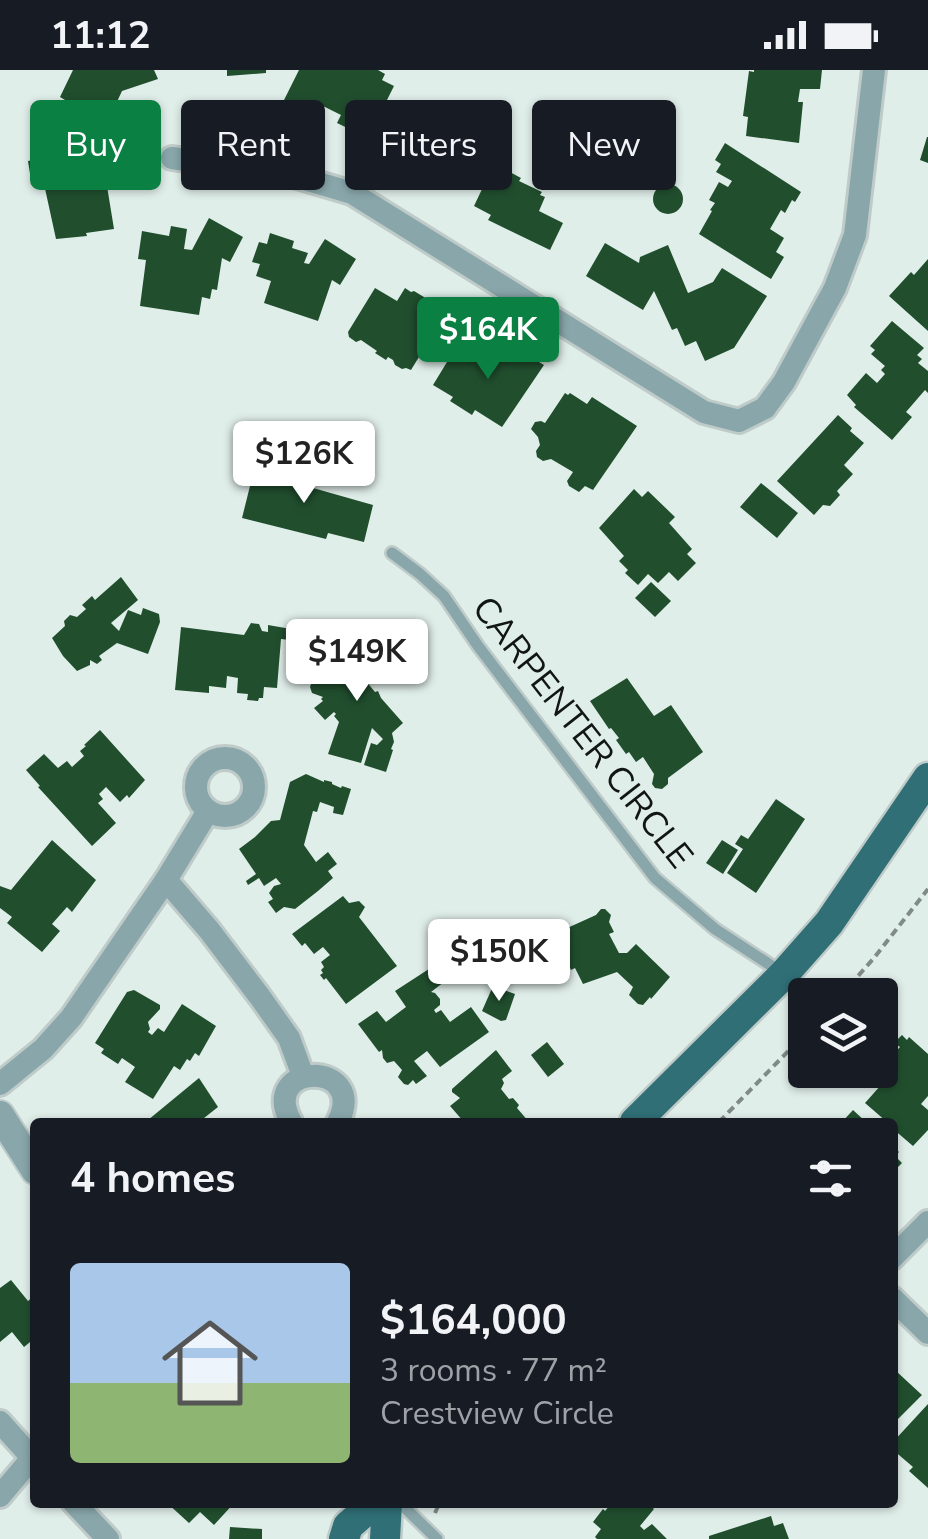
<!DOCTYPE html>
<meta charset="utf-8">
<style>
body{margin:0;font-family:"Nunito Sans",sans-serif;background:#242831;color:#f1f3f6;height:100vh;display:flex;flex-direction:column;font-size:38px;white-space:nowrap}
*{box-sizing:border-box;margin:0}
p{font-size:32px;color:#9ea1a6}
.icon{flex:none;width:55px;height:55px;fill:none;stroke:currentColor;stroke-width:2;stroke-linecap:round;stroke-linejoin:round}
.map{position:relative;flex:1;overflow:hidden}
.panel{position:absolute;left:30px;top:1048px;width:868px;height:390px;display:flex;flex-direction:column;background:#171b24;border-radius:10px;box-shadow:0 2px 8px #0004}
.panel>*{flex:none}
.banner{position:absolute;left:30px;top:30px;width:870px;height:90px;display:flex;gap:20px}
.controls{position:absolute;left:788px;top:908px;display:grid;gap:20px}
.controls a{display:grid;place-items:center;width:110px;height:110px;border-radius:10px;background:#171b24;box-shadow:0 2px 8px #0004;font-size:50px}
.price{position:absolute;translate:-50% -85px;padding:0 22px;border-radius:10px;background:#fff;color:#222;font-size:32px;line-height:65px;filter:drop-shadow(0 2px 5px #0008)}
.price::after{content:'';position:absolute;left:50%;top:60px;width:30px;height:22px;margin-left:-15px;background:inherit;clip-path:polygon(0 0,100% 0,50% 100%)}
.price.current{background:#0b8043;color:#fff}
ul{padding:0;list-style:none}
li{display:flex;align-items:center;gap:30px;height:250px;padding:0 40px}
li+li{border-top:2px solid #363941}
li span{display:grid;place-items:center;flex:none;width:280px;height:200px;border-radius:10px;color:#555}
li>.icon{margin-inline-start:auto}
span .icon{width:120px;height:120px;fill:#fffc;stroke-width:1}
li b{font-size:42px}
h2{display:flex;justify-content:space-between;align-items:center;height:120px;padding:0 40px;font-size:42px}
.chip{padding:0 35px;border-radius:10px;background:#171b24;box-shadow:0 2px 8px #0004;font-size:35px;line-height:90px}
.chip.current{background:#0b8043;color:#fff}
.status{display:flex;justify-content:space-between;align-items:center;height:70px;padding:0 50px;background:#171b24;direction:ltr}
.status svg{height:28px;fill:currentColor}
.map>svg:first-child{display:block}
.building{fill:#214f2e}
.lines{fill:none;stroke-linecap:round;stroke-linejoin:round}
.service-casing{stroke:#bfcbc8;stroke-width:16}
.minor-casing{stroke:#bfcbc8;stroke-width:28}
.tertiary-casing{stroke:#bfcbc8;stroke-width:32}
.primary-casing{stroke:#bfcbc8;stroke-width:35}
.path{stroke:#808a87;stroke-width:4;stroke-dasharray:8 5;stroke-linecap:butt}
.service{stroke:#89a7ab;stroke-width:11}
.minor{stroke:#89a7ab;stroke-width:22}
.tertiary{stroke:#89a7ab;stroke-width:28}
.primary{stroke:#306f76;stroke-width:30}
.labels{text-anchor:middle;stroke-width:10;stroke-linejoin:round;paint-order:stroke}
.street-label{font-size:35px;fill:#111614;stroke:#e0eeea}
</style>
<div class="status"><b>11:12</b><svg viewBox="0 0 49 12"><path d="M0 12V9h3v3zM5 12V6h3v6zM10 12V3h3v9zM15 12V0h3v12zM26 1h20v11H26zM47 4h2v5h-2z"/></svg></div>
<div class="map">
<svg width="928" height="1469" viewBox="0 0 928 1469">
<rect width="100%" height="100%" fill="#e0eeea"/>
<g class="building">
<path d="M73 0H154L158 9 122 21 100 68 56 47 65 30 60 27Z"/>
<path d="M227 0H266V3L227 6Z"/>
<path d="M299 0H378L385 4 382 10 394 16 368 68 337 53 341 45 323 36 314 56 280 38Z"/>
<path d="M754 0H822L820 19H800L798 32H803L799 73 746 66 748 47 743 46 749 1 754 2Z"/>
<path d="M403 37 428 50 430 45 471 65 468 70 479 75 460 113 445 106 443 111 430 104 433 99 420 92 416 99 381 82Z"/>
<path d="M927 67H928V93L920 90Z"/>
<path d="M725 73 801 122 795 132 792 130 785 143 781 140 770 159 784 168 776 182 784 187 771 209 699 164 712 141 710 140 715 133 709 130 719 112 728 117 732 111 716 102 721 94 715 90Z"/>
<path d="M77 82H85L86 87 90 89 92 98 88 103 90 114 106 110 114 159 86 163 87 166 56 169 44 114 32 116 28 91Z"/>
<path d="M497 95 521 108 519 111 542 122 540 125 545 127 539 141 563 153 550 180 488 150 491 145 474 136 492 98 495 100Z"/>
<circle cx="668" cy="129" r="15"/>
<path d="M209 148 243 167 230 192 222 188 217 220 212 219 210 229 202 227 199 245 140 236 146 190 138 189 142 161 169 166 171 156 187 159 184 179 192 180Z"/>
<path d="M270 163 294 171 292 178 308 183 304 193 309 194 325 169 356 189 340 215 332 210 318 251 264 233 271 211 256 206 260 194 252 192 259 172 267 174Z"/>
<path d="M605 173 639 193 640 187 668 175 688 223 713 212 722 198 767 226 734 278 705 291 696 271 685 276 677 258 672 260 654 221 643 240 586 206Z"/>
<path d="M928 189V261L889 226 911 202 914 205Z"/>
<path d="M375 218 397 231 405 218 411 222 414 221 447 241 411 300 406 298 402 299 395 295 393 290 388 287 386 290 375 283 377 281 361 270 356 272 349 267 348 262Z"/>
<path d="M892 251 924 278 917 285 922 289 918 293 928 301V323L925 320 906 342 912 347 892 370 854 337 856 335 847 325 866 303 877 313 885 304 881 300 885 296 871 284 875 280 870 276Z"/>
<path d="M458 274 495 297 509 274 544 295 502 357 475 340 472 345 450 331 453 327 433 315Z"/>
<path d="M565 323 568 325 570 323 587 334 592 327 637 356 593 420 585 416 579 422 569 416 567 411 573 402 551 389 543 391 537 387 536 381 540 375 538 367 531 359 535 352 541 351 545 353Z"/>
<path d="M838 345 852 358 850 361 864 373 844 395 853 404 837 421 840 425 830 436 823 435 814 445 777 411Z"/>
<path d="M266 393 309 404 306 416 373 435 364 472 328 463 326 469 242 448 253 404 263 406Z"/>
<path d="M761 413 798 443 777 468 740 437Z"/>
<path d="M634 419 642 427 648 421 675 447 669 453 692 479 687 484 696 493 678 511 669 502 658 513 648 504 638 515 625 503 628 500 619 491 624 486 599 458Z"/>
<path d="M121 507 138 530 111 553 119 561 128 540 141 545 143 538 159 544 160 552 148 584 117 573 99 586 102 590 97 594 90 590V595L77 601 63 586 52 568 65 556 64 551 70 545 77 547 86 539 82 535 92 526 95 530Z"/>
<path d="M651 512 671 531 655 547 635 528Z"/>
<path d="M365 552 385 571 364 591 366 593 362 600 366 605 365 610 375 622 378 621 381 628 403 653 392 663 394 672 391 679 393 680 386 702 364 695 371 673 377 675 383 669 372 658 361 693 328 684 339 652 334 646 336 644 334 642 325 650 314 638 323 631 321 629 323 627 312 623 310 617 312 611 322 609 343 590 336 582 345 573 344 571Z"/>
<path d="M251 553 259 554 262 561 268 562V555L291 559 290 570 281 569 277 618 264 617 263 628H259L258 631 247 630 248 624 237 623 238 608 227 606 226 618 209 616V623L175 620 181 557 244 565Z"/>
<path d="M627 608 654 646 671 635 703 682 668 708V714L662 719 655 718 652 714 654 704 643 687 636 692 629 682 626 684 616 670 619 668 611 658 609 659 590 631Z"/>
<path d="M100 660 145 710 129 728 127 725 120 732 106 717 99 724 103 729 98 733 116 753 92 776 38 717 40 716 26 700 44 684 58 698 67 691 72 697 84 686 80 681 86 676 84 675Z"/>
<path d="M306 704 324 712V710L332 712V714L341 718 342 716 351 719 343 745 333 743 334 737 320 732 317 742 313 741 304 775 316 792 328 782 337 794 328 801 333 808 318 821 295 839 284 837 276 843 268 832 273 829 269 823 274 816 281 814 276 808 264 816 259 808 248 815 246 811 256 804 239 779 255 767 271 751 280 750 290 712Z"/>
<path d="M776 729 805 749 756 823 727 803 743 779 735 774 741 765 748 769Z"/>
<path d="M52 770 96 810 72 842 67 837 52 854 60 861 42 882 7 853 12 847 0 838V816L11 820Z"/>
<path d="M722 770 738 780 723 804 706 793Z"/>
<path d="M343 826 349 833 359 831 365 837 359 847 397 896 346 934 326 908 324 910 320 905 323 903 321 900 324 897 321 892 330 885 323 877 314 884 305 873 302 876 292 864Z"/>
<path d="M601 839H605L611 845 609 852 614 862 609 864 619 883H627L636 874 670 907 651 929 650 927 643 935 638 934 629 925 633 917 617 902 583 914 575 898 571 900 554 864 596 845Z"/>
<path d="M432 897 444 912 431 922 435 923 440 929V935L434 940 436 943 441 940 450 952 471 937 489 962 440 997 427 981 414 991 427 1006 416 1014 413 1010 408 1015 404 1014 398 1007 402 1000 394 991 387 993 383 988 382 980 379 982 358 954 377 941 386 952 406 937 395 921Z"/>
<path d="M493 916 515 924 506 950 501 951 482 941Z"/>
<path d="M134 920 160 935V939L148 952 150 959 148 962 152 965 158 958 164 962 182 934 216 956 199 986 195 983 190 991 187 989 180 1000 174 996 153 1029 125 1012 135 997 122 988 118 994 101 983 104 979 95 973 127 922Z"/>
<path d="M902 965 907 970 909 967 928 984V1026L921 1034 928 1040V1060L913 1076 892 1058V1052H887L865 1033 897 997 888 990 900 977 894 973Z"/>
<path d="M547 972 564 994 548 1007 531 985Z"/>
<path d="M496 980 512 1001 502 1009 504 1013 501 1019 509 1029 513 1028 519 1035 517 1038 529 1052H474L471 1048 464 1052 450 1036 460 1028 452 1022V1019Z"/>
<path d="M199 1008 218 1037 199 1052H151L148 1050Z"/>
<path d="M853 1040 866 1052H842Z"/>
<path d="M892 1076 899 1082 895 1086 902 1093 897 1098 892 1094Z"/>
<path d="M11 1210 28 1231 35 1225V1268L24 1277 12 1262 0 1272V1218Z"/>
<path d="M892 1295 898 1300 896 1301 922 1325 892 1355Z"/>
<path d="M928 1334V1418L909 1401 913 1397 892 1379V1373Z"/>
<path d="M166 1432H235L214 1455 200 1442 189 1453Z"/>
<path d="M607 1432H647L654 1439 640 1456 644 1460 652 1454 667 1469H597L595 1467 601 1459 593 1452 603 1439 605 1441 610 1435Z"/>
<path d="M771 1446 774 1456 783 1453 789 1469H709V1466Z"/>
<path d="M230 1457 262 1459V1469H229Z"/>
</g>
<g class="lines">
<defs>
<g id="service">
<path d="M392 483 420 504 444 526 478 576 655 808 715 859 784 904"/>
<path d="M399 1432 437 1469"/>
</g>
<g id="minor">
<path d="M172 88 291 105 352 123 704 342 739 351 765 338 784 312 835 218 855 165 874 0"/>
<circle cx="225" cy="717" r="29"/>
<path d="M166 810 209 860 260 927 289 968 303 1006"/>
<path d="M0 1014 43 979 71 948 166 810 208 741"/>
<path d="M291 1052C258 991 369 990 338 1052"/>
<path d="M892 1188 928 1152"/>
<path d="M892 1228 928 1263"/>
<path d="M0 1352 35 1391"/>
<path d="M0 1426 32 1388"/>
<path d="M73 1432 108 1469"/>
</g>
<path id="tertiary" d="M0 1045 35 1100"/>
<g id="primary">
<path d="M635 1052 784 904 829 853 928 708"/>
<path d="M344 1469 348 1456 376 1432"/>
<path d="M385 1469 387 1432"/>
</g>
</defs>
<use href="#service" class="service-casing"/>
<use href="#minor" class="minor-casing"/>
<use href="#tertiary" class="tertiary-casing"/>
<use href="#primary" class="primary-casing"/>
<g class="path">
<path d="M841 925 874 888 928 819"/>
<path d="M719 1052 805 964"/>
<path d="M435 1443 440 1432"/>
</g>
<use href="#service" class="service"/>
<use href="#minor" class="minor"/>
<use href="#tertiary" class="tertiary"/>
<use href="#primary" class="primary"/>
</g>
<g class="labels">
<g class="street-label">
<text transform="translate(583 662) rotate(52)" y="12">CARPENTER CIRCLE</text>
</g>
</g>
</svg>
<div class="controls">
<a><svg class="icon" aria-label="layers" viewBox="0 0 24 24"><path d="M12 4l9 5-9 5-9-5zM3 14l9 5 9-5"/></svg></a>
</div>
<b class="price current" style="left:488px;top:312px">$164K</b>
<b class="price" style="left:304px;top:436px">$126K</b>
<b class="price" style="left:357px;top:634px">$149K</b>
<b class="price" style="left:499px;top:934px">$150K</b>
<div class="banner">
<a class="chip current">Buy</a>
<a class="chip">Rent</a>
<a class="chip">Filters</a>
<a class="chip">New</a>
</div>
<section class="panel">
<h2>4 homes<svg class="icon" aria-label="filters" viewBox="0 0 24 24"><path d="M4 7h16M4 17h16"/><circle cx="9" cy="7" r="2"/><circle cx="15" cy="17" r="2"/></svg></h2>
<ul>
<li><span style="background:linear-gradient(#a9c7e8 60%,#8fb573 0)"><svg class="icon" aria-label="home" viewBox="0 0 24 24"><path d="M3 11l9-7 9 7M6 9v11h12V9"/></svg></span><div><b>$164,000</b><p>3 rooms · 77 m²</p><p>Crestview Circle</p></div></li>
</ul>
</section>
</div>
